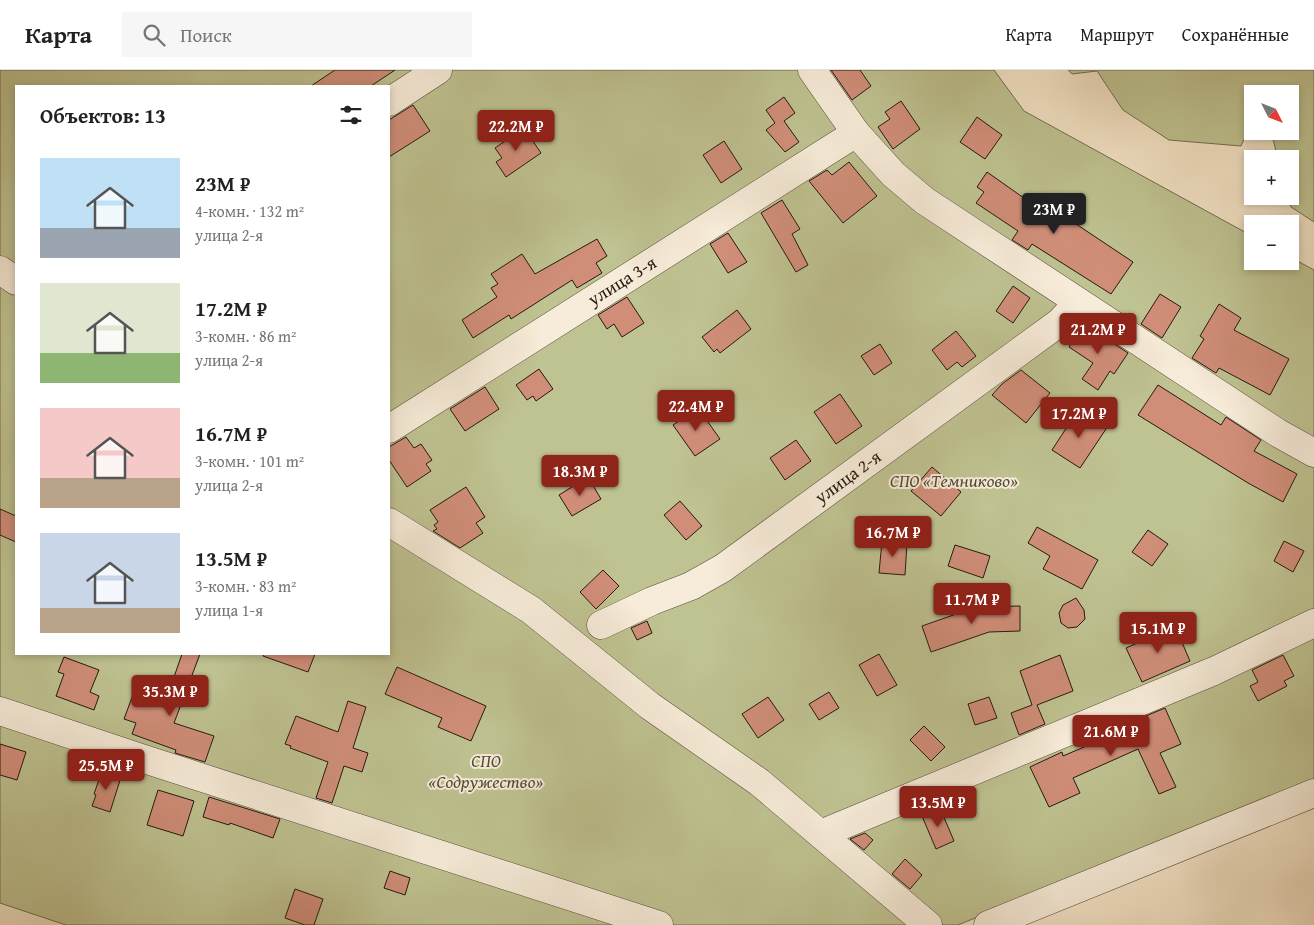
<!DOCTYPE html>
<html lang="ru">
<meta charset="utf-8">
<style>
body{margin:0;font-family:"Gentium Book Plus",serif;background:#f6f6f6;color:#222;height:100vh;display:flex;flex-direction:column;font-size:19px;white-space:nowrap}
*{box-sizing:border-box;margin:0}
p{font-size:16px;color:#767676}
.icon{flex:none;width:28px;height:28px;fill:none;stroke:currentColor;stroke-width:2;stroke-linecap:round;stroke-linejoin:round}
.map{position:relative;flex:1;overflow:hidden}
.panel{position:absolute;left:15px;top:15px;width:375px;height:570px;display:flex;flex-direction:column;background:#fff;border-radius:0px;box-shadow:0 2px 8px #0003}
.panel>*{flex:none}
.needle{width:32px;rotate:132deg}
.fabs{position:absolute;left:1244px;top:15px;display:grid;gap:10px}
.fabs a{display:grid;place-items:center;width:55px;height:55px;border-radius:0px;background:#fff;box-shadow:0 2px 8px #0003;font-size:25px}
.price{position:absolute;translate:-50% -42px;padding:0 11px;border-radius:5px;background:#8f2418;color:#fff;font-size:16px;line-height:32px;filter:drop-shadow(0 1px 2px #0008)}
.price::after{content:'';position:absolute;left:50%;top:30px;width:15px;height:11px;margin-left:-8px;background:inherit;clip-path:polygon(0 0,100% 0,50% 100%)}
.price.active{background:#222;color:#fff}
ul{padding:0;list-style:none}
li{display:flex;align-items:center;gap:15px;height:125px;padding:0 25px}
li span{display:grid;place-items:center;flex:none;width:140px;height:100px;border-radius:0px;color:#555}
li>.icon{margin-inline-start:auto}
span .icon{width:60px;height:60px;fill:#fffc;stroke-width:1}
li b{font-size:21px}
h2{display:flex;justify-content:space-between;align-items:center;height:60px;padding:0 25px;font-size:21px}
header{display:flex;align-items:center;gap:30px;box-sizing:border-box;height:70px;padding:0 25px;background:#fff;border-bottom:1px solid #e0e0e0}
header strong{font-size:24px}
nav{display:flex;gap:28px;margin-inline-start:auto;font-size:18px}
.search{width:350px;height:45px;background:#f6f6f6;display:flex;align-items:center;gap:12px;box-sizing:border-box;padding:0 18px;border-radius:0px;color:#767676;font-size:19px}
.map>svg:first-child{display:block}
.green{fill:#bfc291;stroke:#726e51;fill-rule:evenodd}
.building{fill:#d08e79;stroke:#241911}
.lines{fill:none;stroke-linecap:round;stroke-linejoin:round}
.minor-casing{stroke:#584b3e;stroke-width:29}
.minor{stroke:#f7ecd9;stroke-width:28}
.labels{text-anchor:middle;stroke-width:4;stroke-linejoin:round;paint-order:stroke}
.street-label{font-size:18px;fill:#241911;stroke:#f7ecd9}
.park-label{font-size:18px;font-style:italic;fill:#524c37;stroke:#f7ecd9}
</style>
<header>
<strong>Карта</strong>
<div class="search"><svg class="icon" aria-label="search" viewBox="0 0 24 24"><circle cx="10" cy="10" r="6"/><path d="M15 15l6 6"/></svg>Поиск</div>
<nav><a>Карта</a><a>Маршрут</a><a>Сохранённые</a></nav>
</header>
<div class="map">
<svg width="1314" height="855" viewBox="0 0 1314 855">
<rect width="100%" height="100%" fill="#f2e2c5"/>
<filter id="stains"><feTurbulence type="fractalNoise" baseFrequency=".004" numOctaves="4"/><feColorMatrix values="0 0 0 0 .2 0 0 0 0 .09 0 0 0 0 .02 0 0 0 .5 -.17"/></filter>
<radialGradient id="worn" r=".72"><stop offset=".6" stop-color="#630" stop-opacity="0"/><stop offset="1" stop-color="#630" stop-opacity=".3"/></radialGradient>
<g class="green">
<path d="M0 0H994L1024 41 1252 166V191H1290V187L1314 200V711L958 855H66L0 833ZM16 16H389V584H16Z"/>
<path d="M1068 0H1314V152L1291 137 1288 126H1290V89H1278L1271 61H1290V24H1252V52L1241 76 1169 70 1123 40 1097 1 1072 4Z"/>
</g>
<g class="building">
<path d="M335 0H395L371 16H311Z"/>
<path d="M831 0H860L871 16 852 30Z"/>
<path d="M784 27 795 43 784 51 799 72 785 82 766 60 775 53 766 40Z"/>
<path d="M901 31 920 59 893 79 878 57 890 49 885 42Z"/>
<path d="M413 35 430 61 389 87V50Z"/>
<path d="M977 47 1002 65 985 89 960 72Z"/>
<path d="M524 58 541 83 506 107 496 92 502 88 495 78Z"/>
<path d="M724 71 742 99 721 113 703 85Z"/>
<path d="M849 92 877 126 843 153 809 111 827 100 832 105Z"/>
<path d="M987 102 1048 145 1052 138 1133 192 1111 224 1032 174 1028 180 1012 170 1018 161 976 133 984 122 977 117Z"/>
<path d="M782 130 800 159 792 164 808 195 796 202 761 143Z"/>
<path d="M728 163 747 192 728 203 710 174Z"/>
<path d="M597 169 607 186 596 193 602 203 577 218 572 210 511 249 509 245 473 268 462 250 497 227 491 218 498 214 491 204 522 184 535 204Z"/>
<path d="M1013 216 1030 228 1013 253 996 241Z"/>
<path d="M1160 224 1181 237 1162 268 1141 254Z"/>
<path d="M627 227 644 253 622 267 614 254 607 259 598 245Z"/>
<path d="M1219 234 1241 248 1234 260 1289 289 1270 325 1219 298 1216 303 1192 288 1204 269 1200 266Z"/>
<path d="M737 240 751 259 720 283 717 279 714 282 702 267Z"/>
<path d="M1084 254 1128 283 1114 304 1110 301 1098 320 1082 309 1093 293 1069 277Z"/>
<path d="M956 261 976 286 962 297 957 292 947 300 932 280Z"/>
<path d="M880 274 892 293 874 305 861 286Z"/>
<path d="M539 299 553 319 536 331 533 326 527 330 516 315Z"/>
<path d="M1021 300 1050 323 1026 353 992 325 1002 314Z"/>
<path d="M1158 315 1221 355 1226 347 1261 370 1254 381 1297 404 1283 432 1248 413 1138 345Z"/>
<path d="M485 317 499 339 465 361 450 339Z"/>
<path d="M840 324 862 356 836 374 814 342Z"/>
<path d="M698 338 720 369 695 386 673 355Z"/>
<path d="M1078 340 1106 359 1080 398 1052 380Z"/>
<path d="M406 367 414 378 421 374 432 390 426 394 431 401 407 417 389 390V377Z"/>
<path d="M796 370 811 391 785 410 770 388Z"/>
<path d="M932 397 961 422 941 446 911 421Z"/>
<path d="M588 407 601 429 572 446 559 425Z"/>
<path d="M466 417 485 447 476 453 483 463 460 478 433 461 437 459 434 455 438 452 430 440Z"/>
<path d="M680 431 702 456 686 470 664 445Z"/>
<path d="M0 439 16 446V472L0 465Z"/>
<path d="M1037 457 1098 490 1082 519 1043 499 1050 486 1028 473Z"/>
<path d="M1148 460 1168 474 1152 496 1132 482Z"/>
<path d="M882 471 907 473 905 505 879 503Z"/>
<path d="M1284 471 1304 481 1293 502 1274 491Z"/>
<path d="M955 475 990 486 983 508 948 496Z"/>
<path d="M603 500 619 516 596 539 580 522Z"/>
<path d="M1076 528 1084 540 1085 549 1077 557 1068 558 1061 553 1059 543 1063 535Z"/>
<path d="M1020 536V561L989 562 931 582 922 556 976 537Z"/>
<path d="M647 551 652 563 637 570 631 558Z"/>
<path d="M1175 556 1190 591 1142 612 1126 578Z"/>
<path d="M182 584H200L174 653 214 666 205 692 175 683 176 680 132 664 136 653 124 649 134 622 165 633Z"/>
<path d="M264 584H315L308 602 263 586Z"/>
<path d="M879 584 897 615 877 626 859 595Z"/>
<path d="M1060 585 1073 621 1037 635 1045 654 1019 665 1011 643 1032 635 1020 601Z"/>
<path d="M1283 585 1294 606 1284 611 1287 616 1258 631 1250 616 1258 612 1252 600Z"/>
<path d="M64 587 99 600 90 622 99 626 94 640 56 626 64 604 58 602Z"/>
<path d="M397 597 486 636 471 671 438 657 442 648 385 624Z"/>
<path d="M829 622 839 638 819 650 809 634Z"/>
<path d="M768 627 784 650 758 668 742 644Z"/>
<path d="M989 627 997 648 975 655 968 634Z"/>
<path d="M348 631 366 637 353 678 368 683 362 702 344 696 332 733 316 728 328 692 290 678 291 676 285 674 296 646 338 662Z"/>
<path d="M1165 638 1181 674 1160 683 1176 717 1159 724 1138 679 1073 708 1080 723 1049 737 1030 697 1062 682 1063 686 1131 657 1129 653Z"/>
<path d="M924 656 945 677 931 691 910 670Z"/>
<path d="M0 674 26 682 17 710 0 705Z"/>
<path d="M102 701 121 707 110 742 92 736 96 725 94 724Z"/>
<path d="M158 720 194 731 183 766 147 755Z"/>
<path d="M209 727 280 749 273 768 230 753 229 755 203 747Z"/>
<path d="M940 738 954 771 936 779 922 746Z"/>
<path d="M865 763 873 770 864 780 850 769Z"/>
<path d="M905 789 922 805 910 819 892 804Z"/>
<path d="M390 801 410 808 405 825 384 818Z"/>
<path d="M295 819 323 829 314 855H305L285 848Z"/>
</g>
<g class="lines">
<defs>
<g id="minor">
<path d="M812 0 856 63 893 104 925 131 1278 363 1314 383"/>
<path d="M389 32 438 0"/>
<path d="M0 200 16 211"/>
<path d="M389 359 856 63"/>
<path d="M389 452 531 540 650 636 759 712 928 855"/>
<path d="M601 555 652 531 691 516 723 498 1060 252 1078 232"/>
<path d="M0 641 144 689 659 855"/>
<path d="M821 764 1214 601 1314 553"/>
<path d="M988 855 1314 723"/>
</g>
</defs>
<use href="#minor" class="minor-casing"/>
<use href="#minor" class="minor"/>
</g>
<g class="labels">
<g class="street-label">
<text transform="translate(622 211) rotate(-32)" y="6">улица 3-я</text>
<text transform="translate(848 407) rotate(-36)" y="6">улица 2-я</text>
</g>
<g class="park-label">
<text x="954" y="417">СПО «Темниково»</text>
<text x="486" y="697">СПО<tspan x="486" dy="21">«Содружество»</tspan></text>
</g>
</g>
<rect width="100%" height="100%" filter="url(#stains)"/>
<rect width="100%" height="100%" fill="url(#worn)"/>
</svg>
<div class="fabs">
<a><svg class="needle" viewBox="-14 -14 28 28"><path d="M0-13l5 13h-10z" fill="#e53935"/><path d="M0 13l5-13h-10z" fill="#767676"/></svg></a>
<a>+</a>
<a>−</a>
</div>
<b class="price" style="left:516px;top:82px">22.2M ₽</b>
<b class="price active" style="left:1054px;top:165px">23M ₽</b>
<b class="price" style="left:1098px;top:285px">21.2M ₽</b>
<b class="price" style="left:696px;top:362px">22.4M ₽</b>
<b class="price" style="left:1079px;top:369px">17.2M ₽</b>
<b class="price" style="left:580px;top:427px">18.3M ₽</b>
<b class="price" style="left:893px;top:488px">16.7M ₽</b>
<b class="price" style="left:972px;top:555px">11.7M ₽</b>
<b class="price" style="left:1158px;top:584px">15.1M ₽</b>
<b class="price" style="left:170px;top:647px">35.3M ₽</b>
<b class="price" style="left:1111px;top:687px">21.6M ₽</b>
<b class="price" style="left:106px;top:721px">25.5M ₽</b>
<b class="price" style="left:938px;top:758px">13.5M ₽</b>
<section class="panel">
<h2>Объектов: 13<svg class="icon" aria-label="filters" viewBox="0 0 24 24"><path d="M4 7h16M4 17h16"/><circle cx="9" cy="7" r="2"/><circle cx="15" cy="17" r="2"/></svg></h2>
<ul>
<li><span style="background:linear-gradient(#bfe0f5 70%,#9aa5b1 0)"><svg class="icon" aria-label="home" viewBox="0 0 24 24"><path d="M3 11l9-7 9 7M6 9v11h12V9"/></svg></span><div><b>23M ₽</b><p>4-комн. · 132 m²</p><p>улица 2-я</p></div></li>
<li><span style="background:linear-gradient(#dfe7d0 70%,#8fb573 0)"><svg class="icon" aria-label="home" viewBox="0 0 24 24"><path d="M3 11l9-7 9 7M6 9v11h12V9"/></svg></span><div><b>17.2M ₽</b><p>3-комн. · 86 m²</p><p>улица 2-я</p></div></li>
<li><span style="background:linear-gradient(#f6c9c9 70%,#b9a48a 0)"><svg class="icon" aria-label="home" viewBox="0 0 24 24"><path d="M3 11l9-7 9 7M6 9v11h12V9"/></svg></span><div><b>16.7M ₽</b><p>3-комн. · 101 m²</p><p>улица 2-я</p></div></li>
<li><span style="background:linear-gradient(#c9d6e8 75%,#b9a48a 0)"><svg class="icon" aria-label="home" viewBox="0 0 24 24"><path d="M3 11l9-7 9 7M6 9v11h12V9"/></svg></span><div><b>13.5M ₽</b><p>3-комн. · 83 m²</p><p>улица 1-я</p></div></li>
</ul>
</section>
</div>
